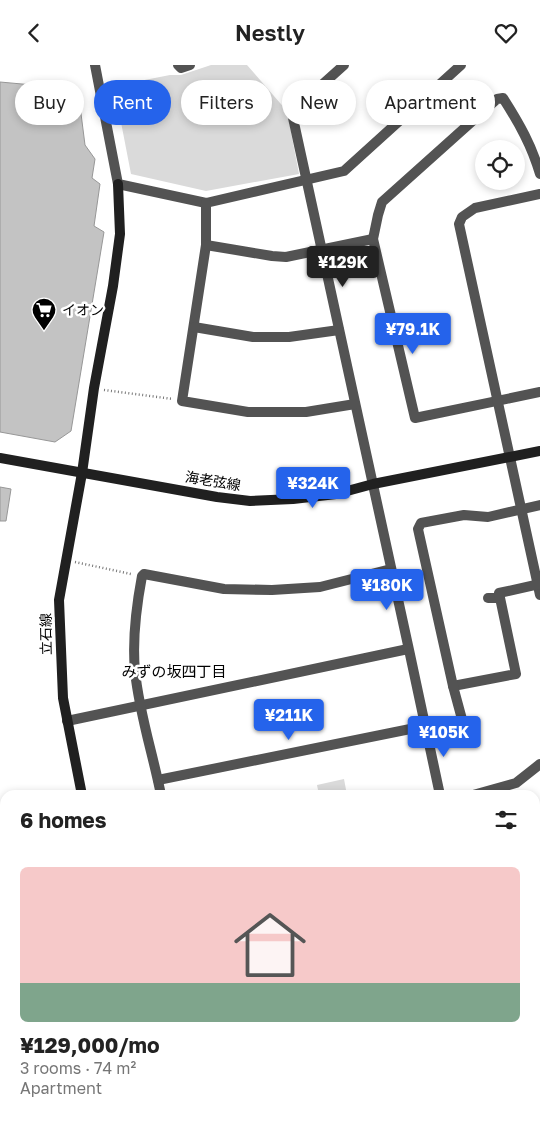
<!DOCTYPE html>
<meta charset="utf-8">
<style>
body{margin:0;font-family:"Golos Text","Noto Sans JP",sans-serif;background:#f6f6f6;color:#222;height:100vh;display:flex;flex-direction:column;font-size:19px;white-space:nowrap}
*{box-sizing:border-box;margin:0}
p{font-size:16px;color:#767676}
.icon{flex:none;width:28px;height:28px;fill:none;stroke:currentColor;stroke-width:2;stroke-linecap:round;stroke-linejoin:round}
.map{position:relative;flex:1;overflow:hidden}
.side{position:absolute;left:0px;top:725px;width:540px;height:336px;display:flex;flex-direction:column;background:#fff;border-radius:15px 15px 0 0;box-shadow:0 2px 8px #0003}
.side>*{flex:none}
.banner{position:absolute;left:15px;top:15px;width:510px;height:45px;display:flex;gap:10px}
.tools{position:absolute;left:475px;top:75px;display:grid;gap:10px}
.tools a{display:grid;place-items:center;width:50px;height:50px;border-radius:50%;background:#fff;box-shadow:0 2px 8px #0003;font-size:25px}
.price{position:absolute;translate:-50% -42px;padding:0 11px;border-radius:5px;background:#2563eb;color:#fff;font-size:16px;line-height:32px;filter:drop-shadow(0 1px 2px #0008)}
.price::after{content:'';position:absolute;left:50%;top:30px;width:15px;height:11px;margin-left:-8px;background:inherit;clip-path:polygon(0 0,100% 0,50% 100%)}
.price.active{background:#222;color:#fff}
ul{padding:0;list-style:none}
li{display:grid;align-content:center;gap:10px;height:265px;padding:0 20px}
li span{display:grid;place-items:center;height:155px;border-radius:8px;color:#555}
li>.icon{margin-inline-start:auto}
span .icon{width:90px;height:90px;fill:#fffc;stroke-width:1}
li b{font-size:21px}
h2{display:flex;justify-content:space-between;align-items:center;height:60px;padding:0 20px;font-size:21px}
.chip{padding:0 18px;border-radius:22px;background:#fff;box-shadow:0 2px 8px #0003;font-size:18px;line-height:45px}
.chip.active{background:#2563eb;color:#fff}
header{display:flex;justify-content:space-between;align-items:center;height:65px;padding:0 20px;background:#fff;font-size:22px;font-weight:600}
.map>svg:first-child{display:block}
.green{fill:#dadada}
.building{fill:#c3c3c3;stroke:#979797}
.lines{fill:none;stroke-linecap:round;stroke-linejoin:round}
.path{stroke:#757575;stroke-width:2.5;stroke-dasharray:1 2.5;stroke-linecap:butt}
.street{stroke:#535353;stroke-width:10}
.secondary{stroke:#202020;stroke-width:10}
.labels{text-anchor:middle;stroke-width:5;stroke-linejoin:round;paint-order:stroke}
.poi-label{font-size:14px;fill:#000;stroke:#fff;text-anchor:start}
.street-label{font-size:14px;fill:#000;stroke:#fff}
.neighbourhood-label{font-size:15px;fill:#000;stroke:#fff}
</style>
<header><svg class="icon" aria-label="back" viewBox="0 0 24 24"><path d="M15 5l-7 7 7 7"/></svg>Nestly<svg class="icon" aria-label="heart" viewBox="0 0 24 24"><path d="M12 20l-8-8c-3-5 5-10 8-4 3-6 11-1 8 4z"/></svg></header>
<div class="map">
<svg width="540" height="1061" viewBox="0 0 540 1061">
<rect width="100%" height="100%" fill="#fff"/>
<g class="green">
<path d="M211 0H247L287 46 299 109 206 126 131 109 114 21 170 10H181Z"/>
<path d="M344 714 347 730H319L317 720Z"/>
</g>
<g class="building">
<path d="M0 17 55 22 63 32 79 33 85 80 95 94 92 113 100 119 94 161 104 167 71 366 55 377 0 367Z"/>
<path d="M0 422 11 424 6 456H0Z"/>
</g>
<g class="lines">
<g class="path">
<path d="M104 325 173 334"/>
<path d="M75 497 131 509"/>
</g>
<g class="street">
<path d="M95 0 118 119 206 138 344 106 461 0"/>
<path d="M178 0 181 3 190 0"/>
<path d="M344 0 295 44 293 53C343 278 392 504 440 730"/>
<path d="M540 109C532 81 519 58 503 33L497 34 382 137 378 150 373 174 415 353 540 327"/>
<path d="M540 129 475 143 462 152 459 159 540 530"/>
<path d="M206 138V180L182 336 248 347H306L355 339"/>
<path d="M206 180 272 191 286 192 373 174"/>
<path d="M194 262 253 272H289L339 265"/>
<path d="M488 533H500"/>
<path d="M453 621 516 609 499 528 540 519"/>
<path d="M67 656 408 584"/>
<path d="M466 669 453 621 418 464 421 458 464 450 488 452 540 440"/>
<path d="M158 715 425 661"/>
<path d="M161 730C153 689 139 648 135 606 132 574 136 543 142 511L144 509 224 524 272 525 320 522 391 504"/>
<path d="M473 730 516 718 540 699"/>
<path d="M535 755 540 753"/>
<path d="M535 857 540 856"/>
<path d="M535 947 540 946"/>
<path d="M535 994 540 991"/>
</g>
<g class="secondary">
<path d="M0 393 217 432 250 436 293 434 336 429 373 419 540 386"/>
<path d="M82 730 63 633 59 535 82 408 94 323 113 221 120 169 118 119"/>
<path d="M535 805 540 804"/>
</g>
</g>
<defs>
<symbol id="supermarket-pin" viewBox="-11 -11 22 30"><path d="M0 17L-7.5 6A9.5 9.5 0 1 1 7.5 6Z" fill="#000" stroke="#fff"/><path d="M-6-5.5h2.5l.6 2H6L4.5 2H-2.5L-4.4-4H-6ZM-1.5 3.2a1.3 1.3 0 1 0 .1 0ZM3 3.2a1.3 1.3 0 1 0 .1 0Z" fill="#fff"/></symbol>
</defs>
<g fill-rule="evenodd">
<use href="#supermarket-pin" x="30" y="231" width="28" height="38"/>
</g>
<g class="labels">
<g class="poi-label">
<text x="62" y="250">イオン</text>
</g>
<g class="street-label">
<text transform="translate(213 416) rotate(9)" y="5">海老弦線</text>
<text transform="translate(46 569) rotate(-91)" y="5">立石線</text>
</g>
<g class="neighbourhood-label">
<text x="174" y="612">みずの坂四丁目</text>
</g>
</g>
</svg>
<div class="tools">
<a><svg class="icon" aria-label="locate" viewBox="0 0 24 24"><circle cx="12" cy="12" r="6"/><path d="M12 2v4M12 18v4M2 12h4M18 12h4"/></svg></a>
</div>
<b class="price active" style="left:343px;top:223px">¥129K</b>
<b class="price" style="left:413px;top:290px">¥79.1K</b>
<b class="price" style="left:313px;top:444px">¥324K</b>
<b class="price" style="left:387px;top:546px">¥180K</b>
<b class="price" style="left:289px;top:676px">¥211K</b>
<b class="price" style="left:444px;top:693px">¥105K</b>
<div class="banner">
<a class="chip">Buy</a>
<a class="chip active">Rent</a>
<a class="chip">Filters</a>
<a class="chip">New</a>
<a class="chip">Apartment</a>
</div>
<section class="side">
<h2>6 homes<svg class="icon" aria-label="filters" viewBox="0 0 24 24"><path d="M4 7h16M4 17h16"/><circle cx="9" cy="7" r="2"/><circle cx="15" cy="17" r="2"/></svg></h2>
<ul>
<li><span style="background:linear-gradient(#f6c9c9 75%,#7fa58c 0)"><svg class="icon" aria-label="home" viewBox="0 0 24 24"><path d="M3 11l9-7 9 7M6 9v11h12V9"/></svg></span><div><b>¥129,000/mo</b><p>3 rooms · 74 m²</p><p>Apartment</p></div></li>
</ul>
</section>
</div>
